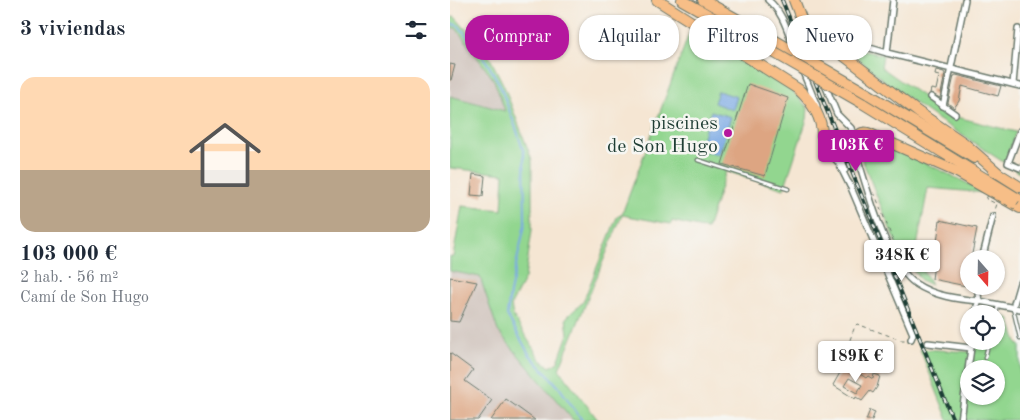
<!DOCTYPE html>
<html lang="es">
<meta charset="utf-8">
<style>
body{margin:0;font-family:"Old Standard TT",serif;background:#f2f2f3;color:#1f2937;height:100vh;display:flex;flex-direction:column;font-size:19px;white-space:nowrap}
*{box-sizing:border-box;margin:0}
p{font-size:16px;color:#747a83}
.icon{flex:none;width:28px;height:28px;fill:none;stroke:currentColor;stroke-width:2;stroke-linecap:round;stroke-linejoin:round}
.map{position:relative;flex:1;overflow:hidden}
.drawer{display:flex;flex-direction:column;background:#fff;width:450px}
.drawer>*{flex:none}
.banner{position:absolute;left:15px;top:15px;width:475px;height:45px;display:flex;gap:10px}
.needle{width:32px;rotate:160deg}
.buttons{position:absolute;left:510px;top:250px;display:grid;gap:10px}
.buttons a{display:grid;place-items:center;width:45px;height:45px;border-radius:50%;background:#fff;box-shadow:0 1px 4px #0004;font-size:25px}
.price{position:absolute;translate:-50% -42px;padding:0 11px;border-radius:5px;background:#fff;color:#222;font-size:16px;line-height:32px;filter:drop-shadow(0 1px 2px #0008)}
.price::after{content:'';position:absolute;left:50%;top:30px;width:15px;height:11px;margin-left:-8px;background:inherit;clip-path:polygon(0 0,100% 0,50% 100%)}
.price.on{background:#b5179e;color:#fff}
ul{padding:0;list-style:none}
li{display:grid;align-content:center;gap:10px;height:265px;padding:0 20px}
li span{display:grid;place-items:center;height:155px;border-radius:15px;color:#555}
li>.icon{margin-inline-start:auto}
span .icon{width:90px;height:90px;fill:#fffc;stroke-width:1}
li b{font-size:21px}
h2{display:flex;justify-content:space-between;align-items:center;height:60px;padding:0 20px;font-size:21px}
.chip{padding:0 18px;border-radius:20px;background:#fff;box-shadow:0 1px 4px #0004;font-size:18px;line-height:45px}
.chip.on{background:#b5179e;color:#fff}
main{display:flex;flex:1;min-height:0}
.map>svg:first-child{display:block}
.industrial{fill:#cec1ba}
.green{fill:#92d68f;stroke:#588a62;fill-rule:evenodd}
.water{fill:#7aa9e4;stroke:#4c738c}
.lines{fill:none;stroke-linecap:round;stroke-linejoin:round}
.stream{stroke:#7aa9e4;stroke-width:2}
.building{fill:#dda582;fill-rule:evenodd}
.lane-casing{stroke:#6a786c;stroke-width:5}
.street-casing{stroke:#6a786c;stroke-width:8}
.highway-casing{stroke:#6a786c;stroke-width:12}
.path{stroke:#6a786c;stroke-width:1;stroke-dasharray:4 4;stroke-linecap:butt}
.lane{stroke:#fff;stroke-width:2.5}
.street{stroke:#fff;stroke-width:5}
.highway{stroke:#f7be87;stroke-width:10}
.rail-casing{stroke:#1f3d34;stroke-width:4}
.rail{stroke:#f6f6f2;stroke-width:2;stroke-dasharray:5.5;stroke-linecap:butt}
.highway-bridge-casing{stroke:#6a786c;stroke-width:12;stroke-linecap:butt}
.path-bridge{stroke:#6a786c;stroke-width:1;stroke-dasharray:4 4;stroke-linecap:butt}
.highway-bridge{stroke:#f7be87;stroke-width:10}
.poi-dot{fill:#b5179e;stroke:#f6f6f2;stroke-width:2}
.labels{text-anchor:middle;stroke-width:5;stroke-linejoin:round;paint-order:stroke}
.poi-label{font-size:20px;fill:#1f3d34;stroke:#f6f6f2;text-anchor:end}
</style>
<main>
<section class="drawer">
<h2>3 viviendas<svg class="icon" aria-label="filters" viewBox="0 0 24 24"><path d="M4 7h16M4 17h16"/><circle cx="9" cy="7" r="2"/><circle cx="15" cy="17" r="2"/></svg></h2>
<ul>
<li><span style="background:linear-gradient(#ffd9b3 60%,#b9a48a 0)"><svg class="icon" aria-label="home" viewBox="0 0 24 24"><path d="M3 11l9-7 9 7M6 9v11h12V9"/></svg></span><div><b>103 000 €</b><p>2 hab. · 56 m²</p><p>Camí de Son Hugo</p></div></li>
</ul>
</section>
<div class="map">
<svg width="570" height="420" viewBox="0 0 570 420">
<rect width="100%" height="100%" fill="#f6f6f2"/>
<filter id="ink" filterUnits="userSpaceOnUse"><feTurbulence type="fractalNoise" baseFrequency=".02" numOctaves="2"/><feDisplacementMap in="SourceGraphic" scale="10" xChannelSelector="R" yChannelSelector="G"/><feConvolveMatrix kernelMatrix="1 2 1 2 8 2 1 2 1" color-interpolation-filters="sRGB"/></filter>
<filter id="wash" filterUnits="userSpaceOnUse"><feTurbulence type="fractalNoise" baseFrequency=".0096" numOctaves="4" result="noise"/><feDisplacementMap in="SourceGraphic" scale="20" xChannelSelector="R" yChannelSelector="G"/><feGaussianBlur stdDeviation="1.12" result="paint"/><feColorMatrix in="noise" values="0 0 0 0 0 0 0 0 0 0 0 0 0 0 0 0 0 1.4 0 .05"/><feComposite in="paint" operator="in"/></filter>
<g filter="url(#wash)">
<rect width="100%" height="100%" fill="#f5e6d3"/>
<g class="industrial">
<path d="M6 27 44 80 55 111 0 96V28Z"/>
<path d="M0 271 30 277 48 331 123 420H0Z"/>
</g>
<g class="green">
<path d="M5 17 39 56 54 86 82 160V230L75 278 61 305 63 316 90 359 100 367 108 362 118 334 116 318 133 302 167 217 172 214 240 31 338 86 358 108 357 119 334 189 276 171 257 229 222 221 221 224 172 215 109 369 148 420H123L48 331 30 277 0 271V256L3 257 12 206 52 210 54 174 0 168V96L55 111 44 80 6 28H0V18Z"/>
<path d="M395 47 433 55 431 67 499 115 566 132 555 161 570 171V173L483 116 438 84Z"/>
<path d="M414 138 424 140 488 169 537 193 478 188 465 257 481 285 471 280 450 253 409 152V144Z"/>
<path d="M546 315 559 318 568 345H570V420H498L470 349 523 352 524 341H546ZM519 369H546V396H519Z"/>
</g>
<g class="water">
<path d="M268 91 287 97 283 110 264 103Z"/>
<path d="M261 111 281 117 269 155 249 149Z"/>
</g>
<g class="lines">
<path class="stream" d="M0 23 9 26 36 61 49 83 67 131 74 153 75 224 60 293 57 315 79 354 109 387 132 420"/>
</g>
<g id="blocks">
<g class="building">
<path d="M0 64 5 65 1 80H0Z"/>
<path d="M486 70 494 72 495 74 490 98 480 93 481 89 486 90 489 76 485 75Z"/>
<path d="M506 75 551 86 548 96 512 86 509 101 504 108 498 103 504 76Z"/>
<path d="M298 84 338 98 315 176 272 164Z"/>
<path d="M23 174 35 176 33 196 21 195Z"/>
<path d="M490 220 527 228 521 259H519V273L516 286 482 279Z"/>
<path d="M0 277 27 282 9 322 0 321Z"/>
<path d="M0 353 23 370 15 381 42 400 28 420H0Z"/>
<path d="M395 364 416 378 418 376 423 379 424 374 430 376 427 387 423 393 420 391 412 401 406 397 405 399 383 385ZM399 378 412 385 407 393 394 386Z"/>
<path d="M56 399 85 420H41Z"/>
<path d="M420 410 425 412 422 420H416Z"/>
</g>
</g>
</g>
<g filter="url(#ink)">
<use href="#blocks" fill-opacity="0" stroke="#6a786c" stroke-width="1"/>
<g class="lines">
<defs>
<g id="lane">
<path d="M248 160 338 189"/>
<path d="M563 308 570 338"/>
<path d="M546 314 548 306"/>
<path d="M535 358 539 341"/>
</g>
<g id="street">
<path d="M318 0C333 12 338 33 345 50"/>
<path d="M352 29 387 114 401 128 404 136 402 147 397 152 387 155 381 154"/>
<path d="M365 32 437 53 570 86"/>
<path d="M437 53 443 0"/>
<path d="M353 72 367 106"/>
<path d="M563 84 568 29"/>
<path d="M481 97 505 114"/>
<path d="M493 106 515 0"/>
<path d="M570 131 558 163 570 168"/>
<path d="M373 133 372 142 374 147 388 162 400 186"/>
<path d="M403 144C404 152 408 159 410 166 420 198 438 265 466 284 484 296 507 299 529 301L527 286"/>
<path d="M394 154 392 160 395 170"/>
<path d="M399 183 463 334 461 339"/>
<path d="M532 259 543 216"/>
<path d="M563 307 570 283"/>
<path d="M524 314 529 301 570 309"/>
<path d="M478 343 521 348"/>
<path d="M511 420 522 341"/>
</g>
<g id="highway">
<path d="M207 0 348 89C361 101 372 116 372 135"/>
<path d="M232 0 304 41"/>
<path d="M253 0 310 32"/>
<path d="M344 0 354 26 358 32 385 49 468 112 514 143 547 172"/>
<path d="M418 94 524 158"/>
<path d="M412 103 570 200"/>
<path d="M404 142C407 136 411 131 418 133L507 172 570 208"/>
<path d="M543 170 570 187"/>
</g>
</defs>
<use href="#lane" class="lane-casing"/>
<use href="#street" class="street-casing"/>
<use href="#highway" class="highway-casing"/>
<g class="path">
<path d="M398 158 403 164"/>
<path d="M424 192 445 245 455 264"/>
<path d="M389 370 405 326 407 324 451 340H456"/>
</g>
<use href="#lane" class="lane"/>
<use href="#street" class="street"/>
<use href="#highway" class="highway"/>
<defs>
<path id="rail" d="M332 0 503 420"/>
</defs>
<use href="#rail" class="rail-casing"/>
<use href="#rail" class="rail"/>
<defs>
<g id="highway-bridge">
<path d="M310 32 418 94"/>
<path d="M304 41 412 103"/>
</g>
</defs>
<use href="#highway-bridge" class="highway-bridge-casing"/>
<path class="path-bridge" d="M543 216 547 204 536 199 538 195 564 209 570 200"/>
<use href="#highway-bridge" class="highway-bridge"/>
</g>
</g>
<circle class="poi-dot" cx="278" cy="133" r="5"/>
<g class="labels">
<g class="poi-label">
<text x="268" y="129">piscines<tspan x="268" dy="23">de Son Hugo</tspan></text>
</g>
</g>
</svg>
<div class="buttons">
<a><svg class="needle" viewBox="-14 -14 28 28"><path d="M0-13l5 13h-10z" fill="#e53935"/><path d="M0 13l5-13h-10z" fill="#747a83"/></svg></a>
<a><svg class="icon" aria-label="locate" viewBox="0 0 24 24"><circle cx="12" cy="12" r="6"/><path d="M12 2v4M12 18v4M2 12h4M18 12h4"/></svg></a>
<a><svg class="icon" aria-label="layers" viewBox="0 0 24 24"><path d="M12 4l9 5-9 5-9-5zM3 14l9 5 9-5"/></svg></a>
</div>
<b class="price on" style="left:406px;top:172px">103K €</b>
<b class="price" style="left:452px;top:282px">348K €</b>
<b class="price" style="left:406px;top:383px">189K €</b>
<div class="banner">
<a class="chip on">Comprar</a>
<a class="chip">Alquilar</a>
<a class="chip">Filtros</a>
<a class="chip">Nuevo</a>
</div>
</div>
</main>
